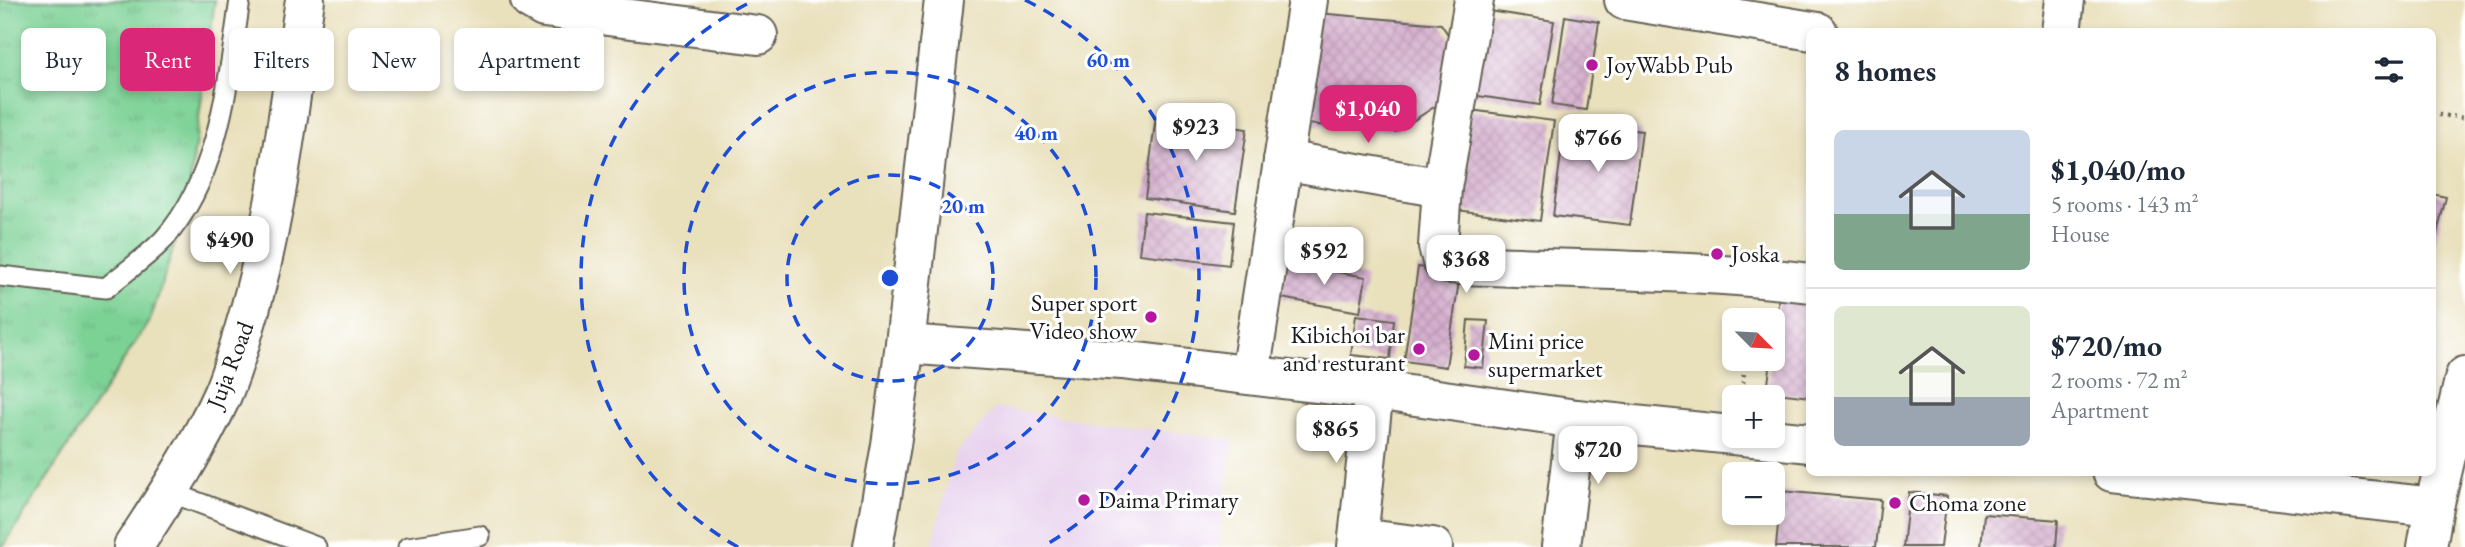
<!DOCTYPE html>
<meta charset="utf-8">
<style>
body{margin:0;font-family:"EB Garamond",serif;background:#f6f6f7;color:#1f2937;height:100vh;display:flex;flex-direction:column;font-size:26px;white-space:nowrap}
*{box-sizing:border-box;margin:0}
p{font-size:23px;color:#747a83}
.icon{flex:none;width:38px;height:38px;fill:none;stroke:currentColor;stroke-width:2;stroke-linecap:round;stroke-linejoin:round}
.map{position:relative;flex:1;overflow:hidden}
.sheet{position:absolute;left:1806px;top:28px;width:630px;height:448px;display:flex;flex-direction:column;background:#fff;border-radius:10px;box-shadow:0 4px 10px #0003}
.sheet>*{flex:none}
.banner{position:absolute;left:21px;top:28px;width:665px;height:63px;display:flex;gap:14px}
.needle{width:46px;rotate:114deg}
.tools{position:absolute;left:1722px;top:308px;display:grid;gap:14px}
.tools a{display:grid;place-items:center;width:63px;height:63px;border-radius:10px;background:#fff;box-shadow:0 4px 10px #0003;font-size:35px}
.price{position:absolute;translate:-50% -60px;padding:0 16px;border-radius:14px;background:#fff;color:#222;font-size:23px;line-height:46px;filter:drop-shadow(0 2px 4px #0008)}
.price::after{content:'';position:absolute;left:50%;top:42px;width:21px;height:16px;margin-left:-10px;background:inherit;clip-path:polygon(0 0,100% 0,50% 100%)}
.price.current{background:#db2777;color:#fff}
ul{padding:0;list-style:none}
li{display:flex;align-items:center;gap:21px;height:175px;padding:0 28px}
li+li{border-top:2px solid #e0e1e3}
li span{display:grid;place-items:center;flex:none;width:196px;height:140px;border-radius:10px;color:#555}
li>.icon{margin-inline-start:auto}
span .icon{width:84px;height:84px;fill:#fffc;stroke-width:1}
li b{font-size:30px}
h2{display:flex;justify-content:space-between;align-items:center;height:84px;padding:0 28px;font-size:30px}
.tag{padding:0 24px;border-radius:10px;background:#fff;box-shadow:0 4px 10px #0003;font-size:24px;line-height:63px}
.tag.current{background:#db2777;color:#fff}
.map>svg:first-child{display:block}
.built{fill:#e8d2ee}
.grass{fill:url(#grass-tufts);stroke:#4c7658;stroke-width:2}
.building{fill:url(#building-cross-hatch)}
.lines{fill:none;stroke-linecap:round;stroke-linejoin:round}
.lane-casing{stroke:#646154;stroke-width:23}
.street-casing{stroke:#646154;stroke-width:42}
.secondary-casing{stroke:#646154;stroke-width:42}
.path{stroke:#646154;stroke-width:4.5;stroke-dasharray:2 5;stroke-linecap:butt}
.lane{stroke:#fff;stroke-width:19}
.street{stroke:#fff;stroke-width:38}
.secondary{stroke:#fff;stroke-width:38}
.ring{fill:none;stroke:#1d4ed8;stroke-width:3.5;stroke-dasharray:12 9}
.poi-dot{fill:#b5179e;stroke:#fff;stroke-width:2.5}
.labels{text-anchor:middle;stroke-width:6;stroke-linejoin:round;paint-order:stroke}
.poi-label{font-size:24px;fill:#1c1c1c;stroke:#fff;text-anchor:start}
.street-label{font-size:24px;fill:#1c1c1c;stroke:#fff}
.centre{fill:#1d4ed8;stroke:#fff;stroke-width:3.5}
.ring-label{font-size:21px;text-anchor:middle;font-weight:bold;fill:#1d4ed8;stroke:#fff;stroke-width:6;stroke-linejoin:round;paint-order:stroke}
</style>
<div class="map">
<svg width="2465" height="547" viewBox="0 0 2465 547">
<defs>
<pattern id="grass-tufts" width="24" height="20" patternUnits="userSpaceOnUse" patternTransform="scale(1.75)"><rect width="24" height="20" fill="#7bd195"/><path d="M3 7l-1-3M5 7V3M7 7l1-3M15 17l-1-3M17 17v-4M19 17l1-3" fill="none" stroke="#6ab380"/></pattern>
<pattern id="building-cross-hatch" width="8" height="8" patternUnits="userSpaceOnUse" patternTransform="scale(1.75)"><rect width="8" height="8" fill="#d6b0cf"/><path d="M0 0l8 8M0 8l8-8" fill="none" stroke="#b797b1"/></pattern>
</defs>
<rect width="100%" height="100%" fill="#fff"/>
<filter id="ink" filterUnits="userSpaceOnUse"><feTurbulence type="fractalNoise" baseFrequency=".0143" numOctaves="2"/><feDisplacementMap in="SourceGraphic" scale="14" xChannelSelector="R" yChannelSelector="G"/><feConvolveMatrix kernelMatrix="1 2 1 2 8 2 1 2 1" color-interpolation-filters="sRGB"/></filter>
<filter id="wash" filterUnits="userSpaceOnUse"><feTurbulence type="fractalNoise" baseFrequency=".00686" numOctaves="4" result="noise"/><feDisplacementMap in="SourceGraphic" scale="28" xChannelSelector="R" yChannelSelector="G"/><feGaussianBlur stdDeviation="1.57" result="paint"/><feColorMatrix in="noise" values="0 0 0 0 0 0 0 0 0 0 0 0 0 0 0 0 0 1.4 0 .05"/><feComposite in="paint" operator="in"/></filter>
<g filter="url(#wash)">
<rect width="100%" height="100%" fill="#e9e0bc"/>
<path class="built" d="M996 408 1233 440 1218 547H932L955 454Z"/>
<path class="grass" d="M0 0H215L187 205 151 318 3 547H0Z"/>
<g id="blocks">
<g class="building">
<path d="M1477 9 1554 21 1540 105 1464 94Z"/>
<path d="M1317 13 1441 24 1459 51 1440 103 1396 132 1307 124Z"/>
<path d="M1565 16 1599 22 1586 110 1552 105Z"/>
<path d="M1470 110 1554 121 1540 221 1456 210Z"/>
<path d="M1156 116 1247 129 1235 211 1145 198Z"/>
<path d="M1565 122 1642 131 1630 225 1553 216Z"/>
<path d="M2432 194 2446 197 2433 250 2432 249Z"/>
<path d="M1144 212 1234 222 1229 265 1139 254Z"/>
<path d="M1287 263 1366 277 1360 312 1281 298Z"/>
<path d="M1418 267 1460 274 1446 367 1404 361Z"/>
<path d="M1780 287 1810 290V397L1767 392Z"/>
<path d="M1356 315 1394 320 1390 359 1351 355Z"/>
<path d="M1468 320 1488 321 1483 368 1464 366Z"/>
<path d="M1781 491 1881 500 1876 547H1776Z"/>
<path d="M1909 492 1947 496 1941 547H1903Z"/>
<path d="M1984 514 2058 520 2056 547H1981Z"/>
</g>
</g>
</g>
<g filter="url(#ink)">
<use href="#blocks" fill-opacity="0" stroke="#646154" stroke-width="2"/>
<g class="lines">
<defs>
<g id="lane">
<path d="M0 276 106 288C125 272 147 257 164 239 220 176 228 80 240 0"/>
<path d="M170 492 316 547"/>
<path d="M408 547 480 536"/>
</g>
<g id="street">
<path d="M530 0 544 8 758 35"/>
<path d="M1474 0 1442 188 1438 246 1442 261 1449 264C1569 271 1690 268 1810 283"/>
<path d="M1624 0 1818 32"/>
<path d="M2061 32 2065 0"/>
<path d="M1283 160 1442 188"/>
<path d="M905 344 1122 360 1374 390 1576 419 1810 443"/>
<path d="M1250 375 1308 0"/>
<path d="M2112 472 2434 507"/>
<path d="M1358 538 1433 547"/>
<path d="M873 547 891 445 905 344 944 0"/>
<path d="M1357 547 1374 390"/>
<path d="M1561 547 1576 419"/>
<path d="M2427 547 2434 507 2465 376"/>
</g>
<path id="secondary" d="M133 547C165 498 198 448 222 395 231 374 238 351 244 330 277 223 288 110 305 0"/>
</defs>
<use href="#lane" class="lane-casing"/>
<use href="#street" class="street-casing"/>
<use href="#secondary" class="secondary-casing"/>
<g class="path">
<path d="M2432 114 2465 118"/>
<path d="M1742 397 1745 359"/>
</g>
<use href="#lane" class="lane"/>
<use href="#street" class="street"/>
<use href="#secondary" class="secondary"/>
</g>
</g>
<g class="ring">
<circle cx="890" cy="278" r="103"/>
<circle cx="890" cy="278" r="206"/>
<path d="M738 547A309 309 0 0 1 755 0M1025 0A309 309 0 0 1 1042 547"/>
</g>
<g class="poi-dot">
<circle cx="1592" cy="65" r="7"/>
<circle cx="1717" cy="254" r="7"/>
<circle cx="1151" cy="317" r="7"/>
<circle cx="1419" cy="349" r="7"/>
<circle cx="1474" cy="355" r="7"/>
<circle cx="1084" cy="500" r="7"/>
<circle cx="1895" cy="503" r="7"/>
</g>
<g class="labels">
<g class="poi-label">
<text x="1606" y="73">JoyWabb Pub</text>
<text x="1731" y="262">Joska</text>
<text x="1137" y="311" text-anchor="end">Super sport<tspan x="1137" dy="28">Video show</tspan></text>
<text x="1405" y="343" text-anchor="end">Kibichoi bar<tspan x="1405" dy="28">and resturant</tspan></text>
<text x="1488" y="349">Mini price<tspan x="1488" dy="28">supermarket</tspan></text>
<text x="1098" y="508">Daima Primary</text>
<text x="1909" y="511">Choma zone</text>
</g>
<g class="street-label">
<text transform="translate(230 365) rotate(-69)" y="8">Juja Road</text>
</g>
</g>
<circle cx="890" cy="278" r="10" class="centre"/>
<g class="ring-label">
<text x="1108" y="67">60 m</text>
<text x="1036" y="140">40 m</text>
<text x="963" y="213">20 m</text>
</g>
</svg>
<div class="tools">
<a><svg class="needle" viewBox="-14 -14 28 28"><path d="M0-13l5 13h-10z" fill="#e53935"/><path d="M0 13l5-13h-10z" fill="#747a83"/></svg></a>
<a>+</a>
<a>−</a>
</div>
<b class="price current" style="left:1368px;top:145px">$1,040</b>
<b class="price" style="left:1196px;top:163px">$923</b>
<b class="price" style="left:1598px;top:174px">$766</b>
<b class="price" style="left:230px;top:276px">$490</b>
<b class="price" style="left:1324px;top:287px">$592</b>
<b class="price" style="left:1466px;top:295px">$368</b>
<b class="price" style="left:1336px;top:465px">$865</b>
<b class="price" style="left:1598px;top:486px">$720</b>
<div class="banner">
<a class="tag">Buy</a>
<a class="tag current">Rent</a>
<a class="tag">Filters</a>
<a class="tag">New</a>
<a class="tag">Apartment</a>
</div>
<section class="sheet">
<h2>8 homes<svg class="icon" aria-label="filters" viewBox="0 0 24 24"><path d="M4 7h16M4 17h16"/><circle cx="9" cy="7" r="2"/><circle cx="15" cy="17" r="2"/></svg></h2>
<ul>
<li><span style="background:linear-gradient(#c9d6e8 60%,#7fa58c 0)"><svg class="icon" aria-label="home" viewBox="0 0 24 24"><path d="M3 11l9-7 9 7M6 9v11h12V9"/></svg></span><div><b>$1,040/mo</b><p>5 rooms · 143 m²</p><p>House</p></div></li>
<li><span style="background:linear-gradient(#dfe7d0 65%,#9aa5b1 0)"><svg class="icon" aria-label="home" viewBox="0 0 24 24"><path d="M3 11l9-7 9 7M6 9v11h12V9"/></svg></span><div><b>$720/mo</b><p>2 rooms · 72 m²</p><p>Apartment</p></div></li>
</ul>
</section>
</div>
